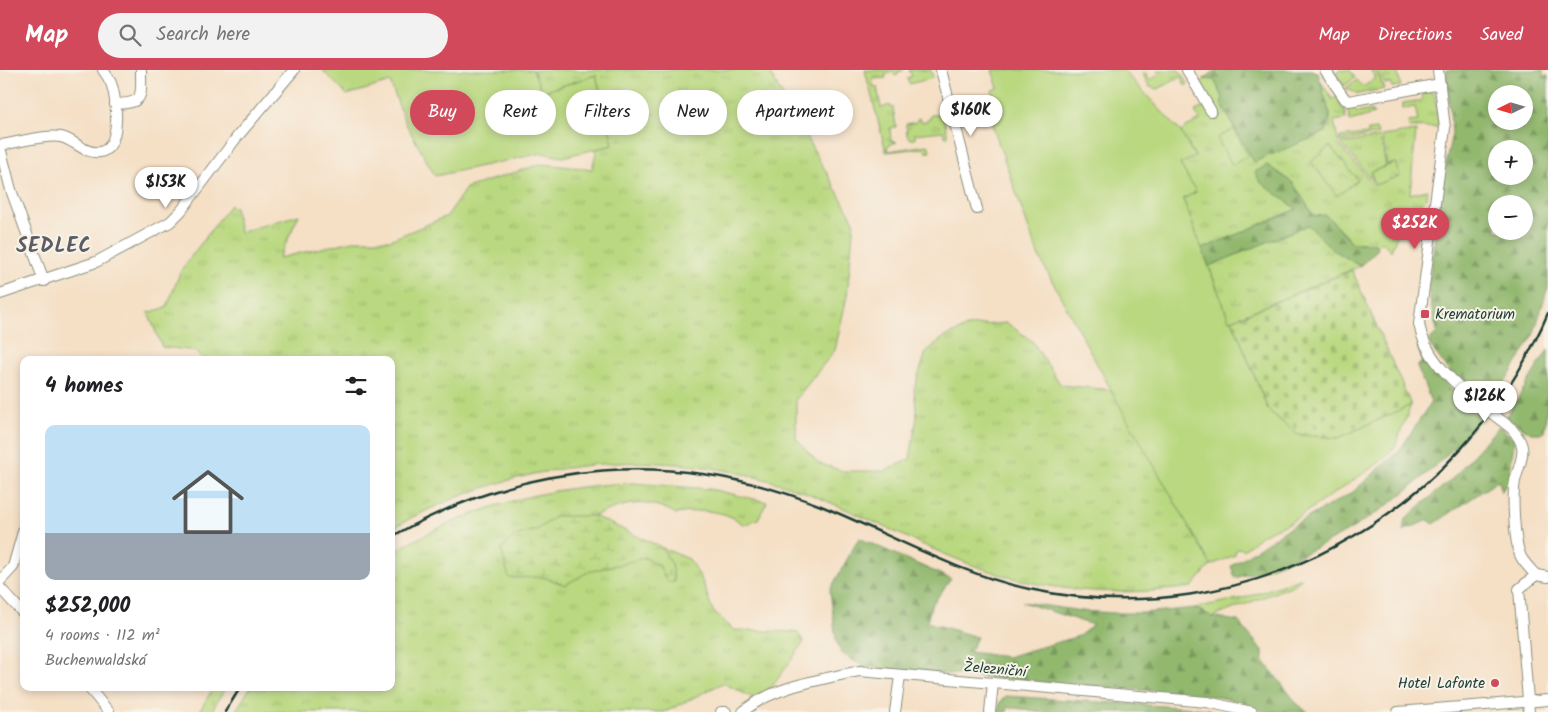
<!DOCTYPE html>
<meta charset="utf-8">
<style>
body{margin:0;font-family:Kalam,sans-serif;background:#f2f2f2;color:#202124;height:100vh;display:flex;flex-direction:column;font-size:19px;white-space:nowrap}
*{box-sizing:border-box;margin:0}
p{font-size:16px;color:#757577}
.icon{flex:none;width:28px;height:28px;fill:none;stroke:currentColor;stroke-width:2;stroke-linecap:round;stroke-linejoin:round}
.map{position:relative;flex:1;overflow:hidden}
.panel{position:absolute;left:20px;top:286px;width:375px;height:335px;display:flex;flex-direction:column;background:#fff;border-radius:10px;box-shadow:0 2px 8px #0003}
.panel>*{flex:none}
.guide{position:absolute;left:410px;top:20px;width:475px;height:45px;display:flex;gap:10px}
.needle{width:32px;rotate:265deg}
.tools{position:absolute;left:1488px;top:15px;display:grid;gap:10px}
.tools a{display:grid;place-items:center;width:45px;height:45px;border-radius:50%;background:#fff;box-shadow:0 2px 8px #0003;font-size:25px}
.price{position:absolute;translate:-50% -42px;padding:0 11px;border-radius:18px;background:#fff;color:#222;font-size:16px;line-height:32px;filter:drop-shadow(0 1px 2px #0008)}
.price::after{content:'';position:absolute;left:50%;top:30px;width:15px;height:11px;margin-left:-8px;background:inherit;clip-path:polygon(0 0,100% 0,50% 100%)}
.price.on{background:#d1495b;color:#fff}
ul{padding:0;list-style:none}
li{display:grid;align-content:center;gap:10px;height:265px;padding:0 25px}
li span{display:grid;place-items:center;height:155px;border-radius:10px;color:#555}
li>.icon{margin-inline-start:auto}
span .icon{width:90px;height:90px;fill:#fffc;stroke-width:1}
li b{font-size:21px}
h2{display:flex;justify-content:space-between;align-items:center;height:60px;padding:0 25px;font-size:21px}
.tag{padding:0 18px;border-radius:22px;background:#fff;box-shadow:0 2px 8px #0003;font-size:18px;line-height:45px}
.tag.on{background:#d1495b;color:#fff}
header{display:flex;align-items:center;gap:30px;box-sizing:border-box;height:70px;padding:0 25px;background:#d1495b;color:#fff}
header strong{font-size:24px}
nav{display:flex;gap:28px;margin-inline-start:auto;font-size:18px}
.search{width:350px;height:45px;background:#f2f2f2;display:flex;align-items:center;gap:12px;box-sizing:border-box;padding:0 18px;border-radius:28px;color:#757577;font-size:19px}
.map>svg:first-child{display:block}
.grass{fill:url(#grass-tufts);stroke:#6c8a5a}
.forest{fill:url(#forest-firs);stroke:#587a51;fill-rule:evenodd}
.wetland{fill:url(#wetland-marsh);stroke:#6c8a5a}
.cemetery{fill:url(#cemetery-stones);stroke:#6c8a5a}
.park{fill:url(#park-crowns);stroke:#6c8a5a}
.garden{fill:#b9d87f;stroke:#6c8a5a}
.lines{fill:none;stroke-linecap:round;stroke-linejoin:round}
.minor-casing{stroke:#8a8e7c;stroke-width:12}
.minor{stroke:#fff;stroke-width:10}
.rail{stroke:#1f3d34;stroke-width:2.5}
.minor-bridge-casing{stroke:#8a8e7c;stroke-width:12;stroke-linecap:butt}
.minor-bridge{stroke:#fff;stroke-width:10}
.poi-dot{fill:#d1495b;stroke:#f7f3e8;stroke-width:2}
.labels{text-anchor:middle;stroke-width:4;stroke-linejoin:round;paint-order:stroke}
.poi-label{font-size:15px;fill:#1f3d34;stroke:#f7f3e8;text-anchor:start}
.street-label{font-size:15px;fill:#1f3d34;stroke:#f7f3e8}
.district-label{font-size:20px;font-weight:bold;letter-spacing:1px;fill:#5c5c65;stroke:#f7f3e8}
</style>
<header>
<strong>Map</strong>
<div class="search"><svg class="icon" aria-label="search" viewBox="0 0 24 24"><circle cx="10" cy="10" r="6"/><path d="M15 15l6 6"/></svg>Search here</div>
<nav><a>Map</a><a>Directions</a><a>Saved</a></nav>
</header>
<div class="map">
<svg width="1548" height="642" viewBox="0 0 1548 642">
<defs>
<pattern id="grass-tufts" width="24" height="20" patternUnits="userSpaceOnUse" patternTransform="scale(1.25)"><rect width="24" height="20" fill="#b9d87f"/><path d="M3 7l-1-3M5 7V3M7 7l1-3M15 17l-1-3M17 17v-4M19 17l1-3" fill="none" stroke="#9fba6e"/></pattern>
<pattern id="forest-firs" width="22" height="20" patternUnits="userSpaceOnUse" patternTransform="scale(1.25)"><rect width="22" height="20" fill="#92b86e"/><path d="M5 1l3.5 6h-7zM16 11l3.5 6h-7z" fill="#77975b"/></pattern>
<pattern id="wetland-marsh" width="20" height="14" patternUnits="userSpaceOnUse" patternTransform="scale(1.25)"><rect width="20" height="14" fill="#b9d87f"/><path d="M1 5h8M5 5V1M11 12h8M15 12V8" fill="none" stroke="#9fba6e"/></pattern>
<pattern id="cemetery-stones" width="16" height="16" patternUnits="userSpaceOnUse" patternTransform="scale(1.25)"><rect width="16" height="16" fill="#b9d87f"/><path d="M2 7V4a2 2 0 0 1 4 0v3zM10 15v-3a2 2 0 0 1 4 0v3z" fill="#9fba6e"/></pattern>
<pattern id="park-crowns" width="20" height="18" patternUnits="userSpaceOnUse" patternTransform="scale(1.25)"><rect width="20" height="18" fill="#b9d87f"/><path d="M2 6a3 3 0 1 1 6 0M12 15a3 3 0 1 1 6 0" fill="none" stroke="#9fba6e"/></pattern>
</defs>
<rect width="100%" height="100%" fill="#f7f3e8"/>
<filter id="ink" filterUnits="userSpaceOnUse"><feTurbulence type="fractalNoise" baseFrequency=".02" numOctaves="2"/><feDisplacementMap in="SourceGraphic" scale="10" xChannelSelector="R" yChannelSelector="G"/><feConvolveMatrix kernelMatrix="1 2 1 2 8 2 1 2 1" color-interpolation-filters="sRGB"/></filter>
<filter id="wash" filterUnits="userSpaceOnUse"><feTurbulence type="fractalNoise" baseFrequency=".0096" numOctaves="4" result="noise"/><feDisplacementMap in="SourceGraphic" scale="20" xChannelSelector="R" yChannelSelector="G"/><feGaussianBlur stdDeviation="1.12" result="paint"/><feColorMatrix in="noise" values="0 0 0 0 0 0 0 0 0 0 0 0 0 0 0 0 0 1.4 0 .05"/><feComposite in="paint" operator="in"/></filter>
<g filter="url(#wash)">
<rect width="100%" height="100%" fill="#f5dfc5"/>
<g class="grass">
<path d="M533 0H768L854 151 847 226 835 280 796 329V368L818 393 843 401H885L910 389 917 347 914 319 926 282 943 268 969 256 1007 253 1032 271 1061 315 1112 320 1211 495 1192 517C1138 524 1083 524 1029 512 947 494 874 447 796 419 662 372 514 389 391 459V290H203L196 281 162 277 148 243 167 237 181 200 230 135 235 138 240 162 299 145 279 188 357 170H390L447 146 466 118 541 94 592 99 597 79 613 75 596 5 542 22Z"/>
<path d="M865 0H904L897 3 898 5 895 6 893 2 885 5 886 8 872 9 874 17H877L881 38 890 35 891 38 893 37 896 57 890 58 891 71 897 72 887 76 888 81 927 75 929 76 930 82H926L924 78 886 82Z"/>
<path d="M909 0H931L933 8 909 14 907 8 912 6Z"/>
<path d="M1157 0H1179L1188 14 1185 16 1181 7 1158 19 1150 17 1142 3 1145 2 1151 10 1159 4Z"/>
<path d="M1339 0H1350L1355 8 1344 16 1335 3Z"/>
<path d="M1370 0H1375L1380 8 1384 19 1358 24 1346 18 1357 10 1363 17 1376 8Z"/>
<path d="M1378 0H1397L1401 16 1392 17 1390 13 1385 14Z"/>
<path d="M1204 9H1214L1223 28 1327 57 1330 55V45L1319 9 1332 29 1338 27 1342 39 1344 38 1346 49 1334 51 1339 75 1374 115 1399 106 1395 93 1387 95 1382 66 1416 61 1410 124 1427 120 1426 128 1402 152 1391 181 1382 171 1376 177 1375 173H1353L1326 145 1314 147 1293 113 1285 130 1297 139 1202 179 1183 129 1196 122 1180 94 1195 86 1181 62 1186 57 1200 50 1195 41 1204 37 1215 42 1201 13Z"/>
<path d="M1423 22H1432L1435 26 1439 57 1409 58 1408 52 1418 51 1415 37 1403 39V33L1422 30Z"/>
<path d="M940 35 948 66H944L943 61 915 64V69H910L907 65 906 54 917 52V49L920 48 922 52 930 49 931 45H941Z"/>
<path d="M1353 36 1357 43 1371 40 1374 44 1350 51 1347 37Z"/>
<path d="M1376 59 1378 64 1340 72V67L1368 64V60Z"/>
<path d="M1380 67 1386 96 1371 102 1375 113 1341 74Z"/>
<path d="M1308 155 1332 179 1360 196 1229 251 1209 196Z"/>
<path d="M633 413 710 419 767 432 758 449 744 455C723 438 701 440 676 444 649 427 622 433 595 446L606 454 689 489 701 508 713 541 734 560 797 562 804 572 772 617 753 628 723 613 665 642H235L250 618H391V483C470 438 543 416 633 413Z"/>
<path d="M1302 508 1294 515 1213 547 1195 538 1247 527Z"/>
<path d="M213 618H225L211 642H199Z"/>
</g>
<g class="forest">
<path d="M1216 0H1312L1318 3 1330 45 1326 62 1254 92 1221 34 1223 27 1214 10 1204 9Z"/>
<path d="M1446 0H1543V6H1548V217L1533 266 1491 336 1459 314 1431 277 1429 270 1437 263 1428 220 1441 118 1452 63ZM1496 24H1524V51H1496ZM1496 79H1524V106H1496ZM1496 134H1524V161H1496Z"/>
<path d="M1267 95 1293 113 1314 146 1326 145 1353 173H1375L1377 180 1360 196 1332 179 1308 155 1209 196 1202 179 1297 139 1260 112 1255 102Z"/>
<path d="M1417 275 1448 317 1484 345C1415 425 1337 480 1235 508L1231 496 1289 458 1353 422 1400 380 1431 332 1417 297 1422 291Z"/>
<path d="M1548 280V329L1544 363H1531L1506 347Z"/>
<path d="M1499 356 1513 368 1514 373 1509 410 1501 422 1499 410 1434 454 1428 450 1403 461 1405 449 1453 408Z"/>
<path d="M859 468 951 509 931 536 927 552 977 567 970 582 1007 587 1079 566 1093 555 1022 532 1081 541 1114 543H1143L1195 538 1213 547 1238 551 1263 581V590L1299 636 1308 642H1266L1229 629 1203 625 864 597 841 583 836 570 830 520Z"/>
<path d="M1006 626 1209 639 1213 642H1043L1008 637 1007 642H998L1000 632Z"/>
</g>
<path class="wetland" d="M556 446H594L661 477 672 494 674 512H668L659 496 645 488 588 502 565 515 543 507 509 508 501 479 514 466 538 459Z"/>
<path class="cemetery" d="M1352 200 1411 335 1339 368 1298 365 1268 340 1232 250Z"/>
<g class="park">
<path d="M1330 76 1358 110 1337 126 1311 92Z"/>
<path d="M1395 93 1400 106 1375 115 1371 102Z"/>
</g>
<g class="garden">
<path d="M322 0H533L542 22 596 5 613 75 562 87 542 83 435 106 405 52 390 12 347 25Z"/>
<path d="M992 0H1123L1181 62 1195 87 1180 94 1196 122 1183 129 1229 250H1232L1268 340 1298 365 1339 368 1411 335 1395 377 1382 391 1291 452 1263 464 1244 480 1239 478 1235 481V485L1211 495 1121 338 1038 185 989 46 998 43 992 20 998 18Z"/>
<path d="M1234 59 1248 86 1232 95 1217 68Z"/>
</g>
</g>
<g filter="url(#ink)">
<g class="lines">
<defs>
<g id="minor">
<path d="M941 0 977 139"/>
<path d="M1187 0 1211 41"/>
<path d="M1325 0 1345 29 1349 31 1440 14"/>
<path d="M1438 0 1445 58 1419 254C1424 285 1450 309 1473 329"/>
<path d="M115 34C145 33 141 27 141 0"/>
<path d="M0 75C16 73 46 64 61 67 75 70 84 84 100 82 122 78 117 29 111 13 109 9 106 4 103 0"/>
<path d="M1 81 11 120 44 211"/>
<path d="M0 224 96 192 170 152 181 141 237 67 294 0"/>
<path d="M1511 358C1530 379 1521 387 1515 411 1512 427 1514 472 1521 487 1525 494 1531 500 1536 505L1519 519 1529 642"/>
<path d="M1536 505 1548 507"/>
<path d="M0 511 13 497 24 458"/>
<path d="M0 518 24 544"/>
<path d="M89 618 109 642"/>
<path d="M721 642H726"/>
<path d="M743 642C770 617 824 609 859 601L1207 632 1252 642"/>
<path d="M895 642 900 606"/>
<path d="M990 642 993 613"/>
<path d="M1398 642 1548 630"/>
</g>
</defs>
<use href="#minor" class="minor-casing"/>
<use href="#minor" class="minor"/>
<g class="rail">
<path d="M391 467C528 389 675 378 821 436 890 464 956 503 1029 519 1247 566 1461 447 1548 243"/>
<path d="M225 642 240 618"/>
</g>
<defs>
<path id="minor-bridge" d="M1473 329 1511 358"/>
</defs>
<use href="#minor-bridge" class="minor-bridge-casing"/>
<use href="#minor-bridge" class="minor-bridge"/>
</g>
</g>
<g class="poi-dot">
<rect x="1420" y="239" width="10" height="10" rx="2.5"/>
<circle cx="1495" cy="613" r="5"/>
</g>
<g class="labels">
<g class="poi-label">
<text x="1435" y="249">Krematorium</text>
<text x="1485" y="618" text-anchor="end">Hotel Lafonte</text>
</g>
<g class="street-label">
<text transform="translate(995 599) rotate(5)" y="5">Železniční</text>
</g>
<g class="district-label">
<text x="54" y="182">SEDLEC</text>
</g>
</g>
</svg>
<div class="tools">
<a><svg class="needle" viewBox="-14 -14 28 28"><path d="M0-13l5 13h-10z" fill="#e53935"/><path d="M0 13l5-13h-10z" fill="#757577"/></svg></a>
<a>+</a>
<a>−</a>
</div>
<b class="price" style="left:971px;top:67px">$160K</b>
<b class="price" style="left:166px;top:139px">$153K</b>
<b class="price on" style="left:1415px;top:180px">$252K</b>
<b class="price" style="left:1485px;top:353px">$126K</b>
<div class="guide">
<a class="tag on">Buy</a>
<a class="tag">Rent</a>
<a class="tag">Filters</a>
<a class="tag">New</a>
<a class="tag">Apartment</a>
</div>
<section class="panel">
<h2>4 homes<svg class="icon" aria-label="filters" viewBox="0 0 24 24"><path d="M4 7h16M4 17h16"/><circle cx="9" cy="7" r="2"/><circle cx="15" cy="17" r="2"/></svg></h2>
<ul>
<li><span style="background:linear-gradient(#bfe0f5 70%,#9aa5b1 0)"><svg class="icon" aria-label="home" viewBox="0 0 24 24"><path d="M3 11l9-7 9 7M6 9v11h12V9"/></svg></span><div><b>$252,000</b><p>4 rooms · 112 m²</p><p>Buchenwaldská</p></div></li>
</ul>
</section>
</div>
